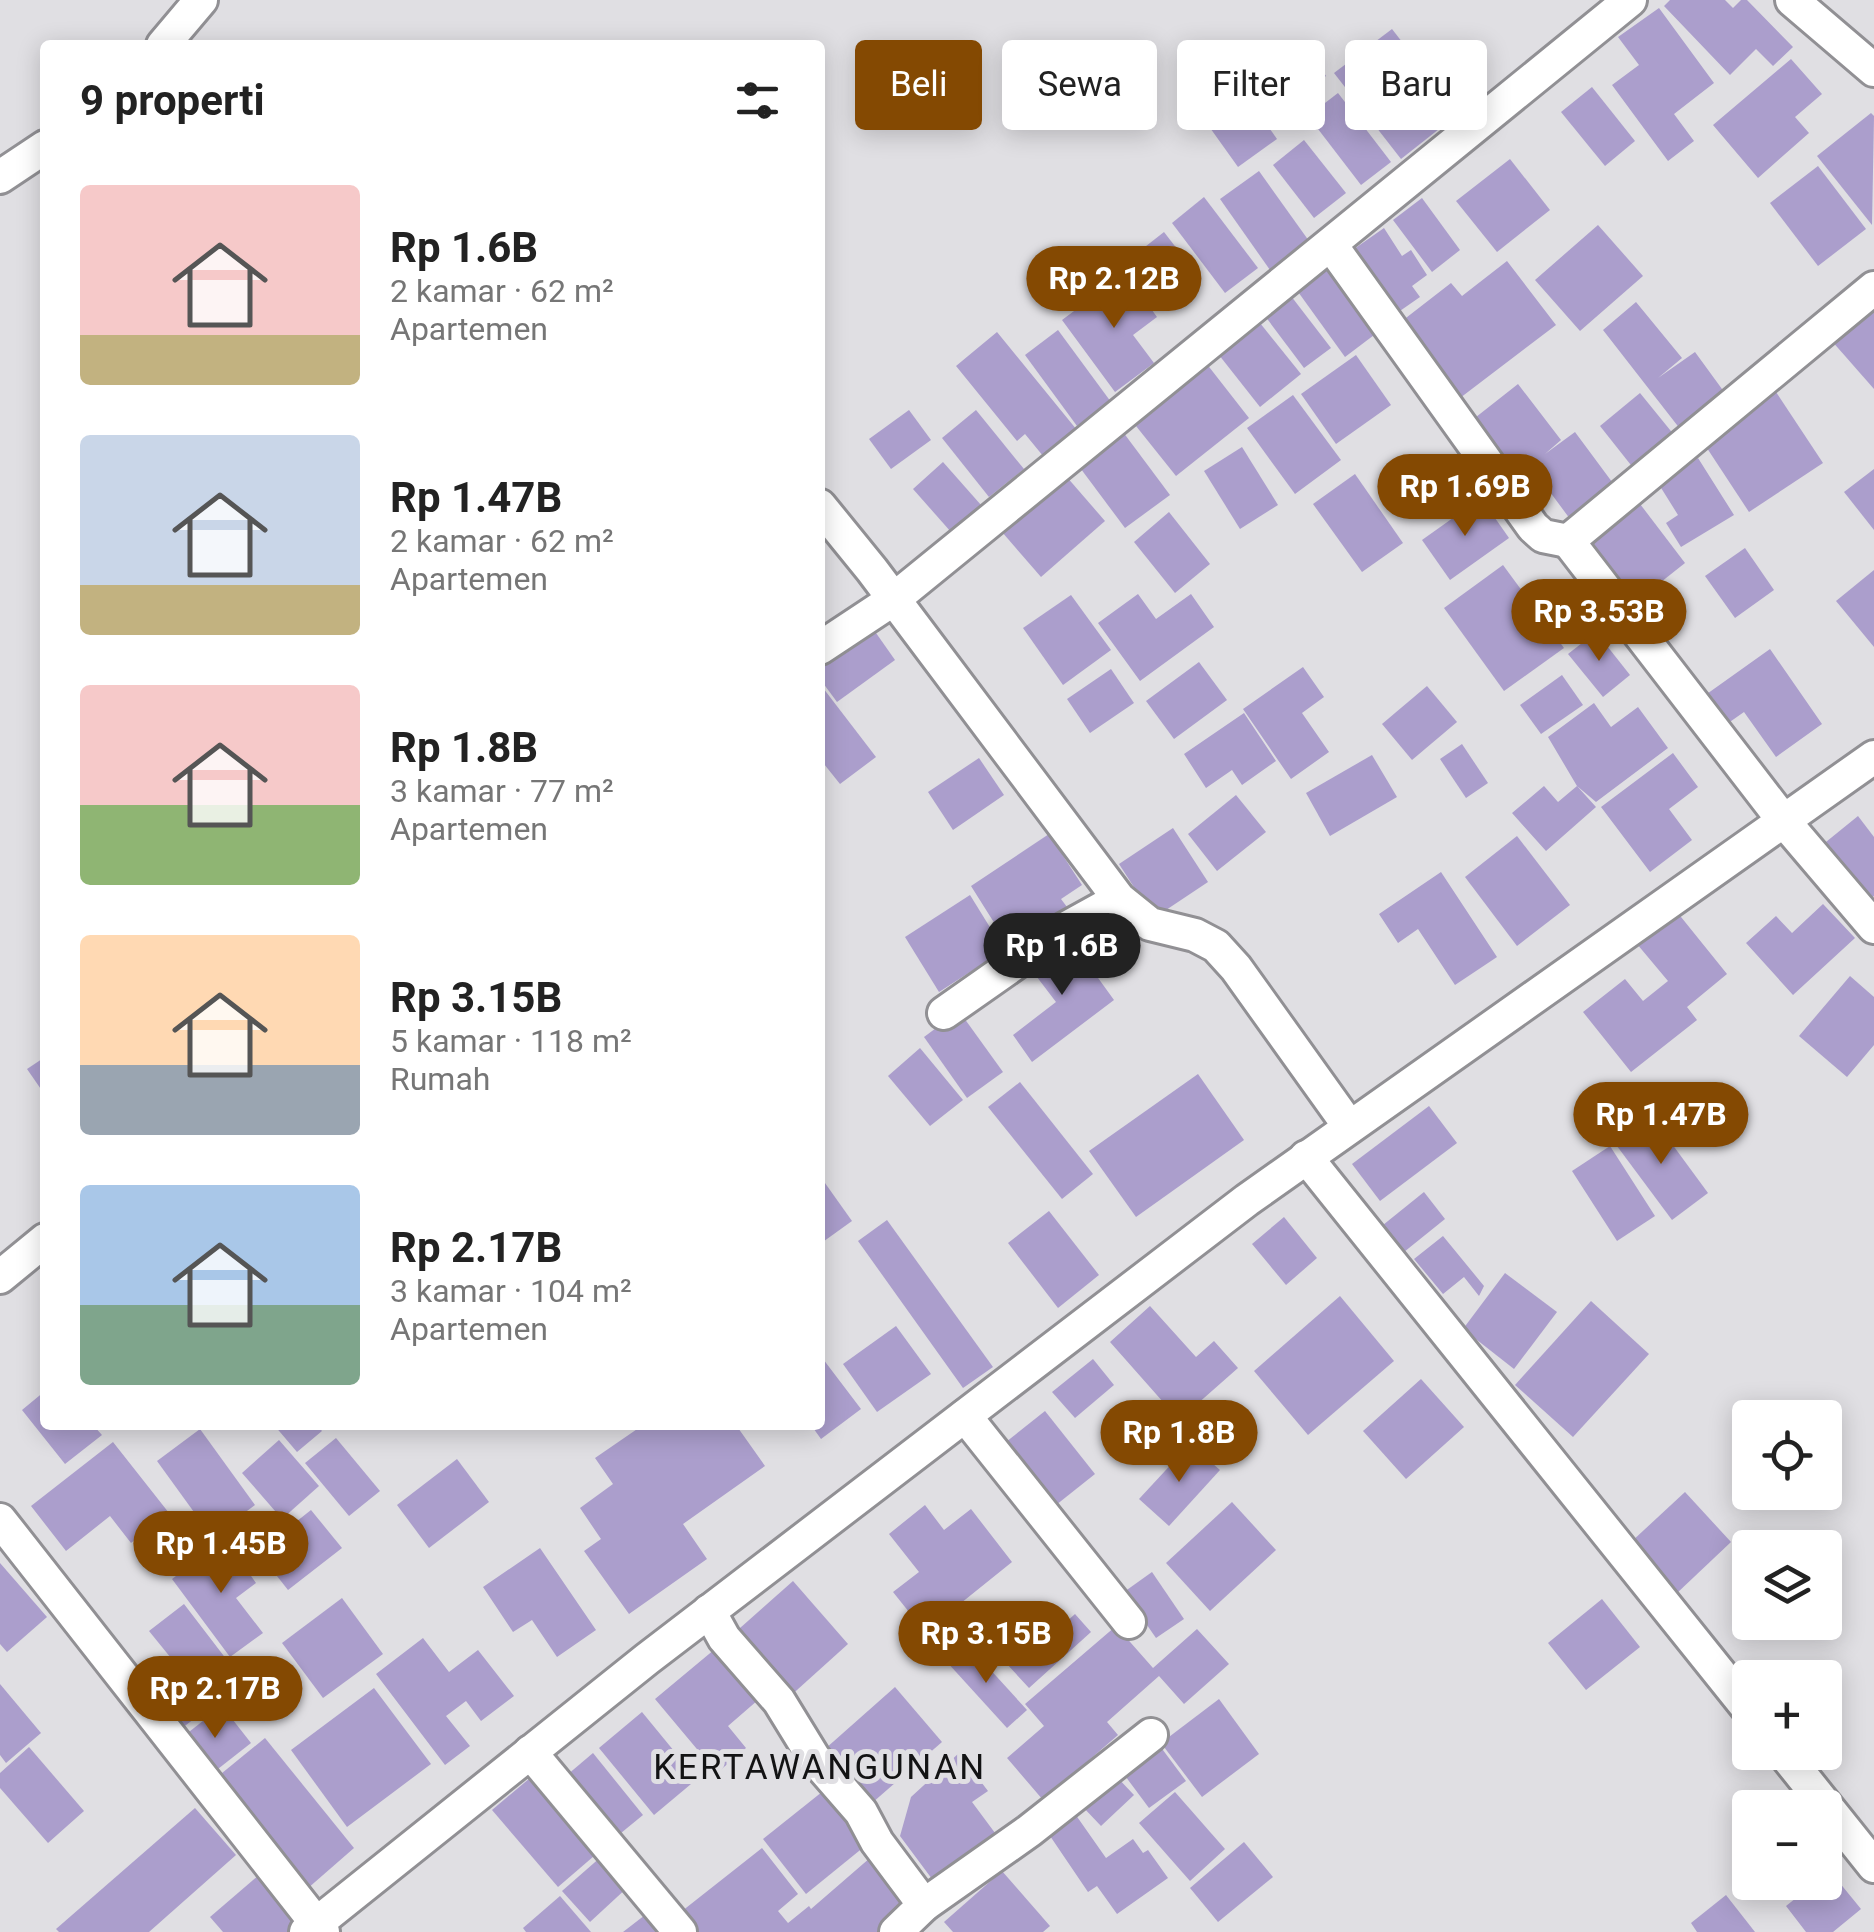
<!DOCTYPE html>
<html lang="id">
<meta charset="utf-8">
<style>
body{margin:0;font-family:Roboto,sans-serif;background:#f2f2f2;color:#222;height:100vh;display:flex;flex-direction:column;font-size:38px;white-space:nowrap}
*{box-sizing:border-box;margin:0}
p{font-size:32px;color:#767676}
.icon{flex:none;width:55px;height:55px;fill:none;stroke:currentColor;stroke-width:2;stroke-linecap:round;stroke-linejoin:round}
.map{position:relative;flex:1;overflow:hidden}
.panel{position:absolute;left:40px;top:40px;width:785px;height:1390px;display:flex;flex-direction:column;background:#fff;border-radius:10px;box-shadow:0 5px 25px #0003}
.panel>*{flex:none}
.top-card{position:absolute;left:855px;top:40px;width:868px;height:90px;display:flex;gap:20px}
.controls{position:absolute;left:1732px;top:1400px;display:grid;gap:20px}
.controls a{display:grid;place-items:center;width:110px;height:110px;border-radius:10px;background:#fff;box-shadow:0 5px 25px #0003;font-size:50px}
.price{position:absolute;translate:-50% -85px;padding:0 22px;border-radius:35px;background:#844902;color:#fff;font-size:32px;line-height:65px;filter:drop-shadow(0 2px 5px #0008)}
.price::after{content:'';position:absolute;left:50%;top:60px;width:30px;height:22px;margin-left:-15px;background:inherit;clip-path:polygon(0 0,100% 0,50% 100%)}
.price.selected{background:#222;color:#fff}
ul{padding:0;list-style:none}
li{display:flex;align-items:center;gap:30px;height:250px;padding:0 40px}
li span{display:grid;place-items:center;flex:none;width:280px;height:200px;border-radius:10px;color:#555}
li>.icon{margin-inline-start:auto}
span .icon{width:120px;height:120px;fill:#fffc;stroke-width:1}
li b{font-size:42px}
h2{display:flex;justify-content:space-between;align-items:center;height:120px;padding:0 40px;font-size:42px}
.tag{padding:0 35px;border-radius:10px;background:#fff;box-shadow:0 5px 25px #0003;font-size:35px;line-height:90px}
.tag.selected{background:#844902;color:#fff}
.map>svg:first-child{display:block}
.building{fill:#ab9ecc}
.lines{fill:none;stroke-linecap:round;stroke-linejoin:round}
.street-casing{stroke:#919094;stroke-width:38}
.street{stroke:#fff;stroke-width:32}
.labels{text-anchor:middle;stroke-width:10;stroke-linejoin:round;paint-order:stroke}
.quarter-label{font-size:35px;letter-spacing:2.5px;fill:#131314;stroke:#e0dfe3}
</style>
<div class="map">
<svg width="1874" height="1932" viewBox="0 0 1874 1932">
<rect width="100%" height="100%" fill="#e0dfe3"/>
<g class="building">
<path d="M1670 0H1725L1733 8 1741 0H1747L1793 47 1773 66 1756 49 1730 75 1664 6Z"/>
<path d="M1659 8 1714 83 1674 114 1694 141 1668 161 1612 85 1639 65 1618 37Z"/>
<path d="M1392 29 1458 114 1401 159 1334 73Z"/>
<path d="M1307 48 1326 76 1292 99 1272 72Z"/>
<path d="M1791 59 1822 94 1795 117 1809 133 1758 178 1713 125Z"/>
<path d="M1237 82 1277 139 1238 167 1198 111Z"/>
<path d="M1592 87 1635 141 1605 166 1561 112Z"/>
<path d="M1338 93 1391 162 1361 185 1308 116Z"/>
<path d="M1871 113 1874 116 1872 225 1817 156Z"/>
<path d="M1304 140 1346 193 1314 218 1273 165Z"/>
<path d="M1510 159 1550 210 1497 252 1456 201Z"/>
<path d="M1818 166 1866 229 1818 266 1770 203Z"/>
<path d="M1259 171 1309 241 1270 270 1220 199Z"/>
<path d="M1204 197 1258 268 1225 293 1172 223Z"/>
<path d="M1422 198 1460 250 1432 272 1393 220Z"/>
<path d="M1598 225 1643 276 1580 331 1535 280Z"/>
<path d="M1384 228 1402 256 1411 250 1427 275 1412 286 1420 297 1397 313 1354 249Z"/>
<path d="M1164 232 1198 276 1160 305 1127 261Z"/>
<path d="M1335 261 1382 329 1345 357 1296 289Z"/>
<path d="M1507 261 1556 325 1460 398 1402 321 1451 283 1462 296Z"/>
<path d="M1125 273 1157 317 1133 335 1154 363 1115 392 1062 320Z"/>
<path d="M1291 296 1331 348 1304 368 1265 316Z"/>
<path d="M1636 302 1682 358 1658 378 1695 352 1730 400 1684 434 1603 330Z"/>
<path d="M1874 303V389L1831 340Z"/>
<path d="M1260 323 1301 374 1260 407 1219 355Z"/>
<path d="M1058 330 1111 402 1077 426 1025 355Z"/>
<path d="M997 332 1081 435 1048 462 1025 434 1017 441 956 366Z"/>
<path d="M1356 355 1391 405 1336 444 1301 394Z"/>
<path d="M1206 363 1249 418 1176 476 1132 421Z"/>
<path d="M1518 384 1561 440 1545 454 1575 432 1618 490 1573 523 1530 465 1515 477 1471 421Z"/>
<path d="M1774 389 1823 463 1749 512 1701 439Z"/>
<path d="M1640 393 1679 441 1638 474 1600 426Z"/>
<path d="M1293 395 1341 460 1295 494 1247 428Z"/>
<path d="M909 410 931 440 891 469 869 439Z"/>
<path d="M976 410 1024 469 989 497 942 438Z"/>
<path d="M1123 432 1170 495 1125 528 1078 465Z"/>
<path d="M1242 447 1278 505 1240 529 1204 471Z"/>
<path d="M1698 458 1734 515 1681 547 1666 523 1678 515 1658 483Z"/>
<path d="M943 462 981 505 951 532 913 489Z"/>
<path d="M1874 469V530L1844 492Z"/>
<path d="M1355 474 1403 543 1362 572 1313 504Z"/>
<path d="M1066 476 1105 521 1041 577 1002 532Z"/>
<path d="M1481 498 1509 538 1450 580 1422 540Z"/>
<path d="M1637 500 1685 563 1632 605 1584 541Z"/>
<path d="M1169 512 1210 564 1175 593 1134 542Z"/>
<path d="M1745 548 1774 590 1735 618 1705 576Z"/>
<path d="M1503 565 1564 648 1504 691 1444 608Z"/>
<path d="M1874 570V647L1836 601Z"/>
<path d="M1138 594 1156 619 1191 594 1214 627 1140 681 1098 623Z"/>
<path d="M1071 595 1111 650 1063 685 1023 628Z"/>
<path d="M869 623 895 660 837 702 820 679V659Z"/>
<path d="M1596 632 1630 675 1603 697 1568 654Z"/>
<path d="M1770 649 1822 724 1776 757 1744 712 1724 726 1704 696Z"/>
<path d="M1199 662 1227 700 1174 739 1146 701Z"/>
<path d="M1303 667 1324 697 1302 713 1329 752 1291 779 1243 709Z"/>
<path d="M1111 669 1134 703 1090 733 1067 699Z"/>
<path d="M1562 675 1583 705 1541 734 1520 705Z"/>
<path d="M820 684 876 757 840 784 820 759Z"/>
<path d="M1427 686 1457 722 1412 760 1382 724Z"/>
<path d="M1594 703 1611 727 1638 707 1668 748 1596 802 1577 786 1596 807 1546 851 1512 813 1544 786 1558 802 1577 786 1548 737Z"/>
<path d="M1244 713 1276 761 1242 785 1232 770 1206 788 1184 754Z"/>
<path d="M1462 744 1488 783 1466 798 1440 759Z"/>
<path d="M1673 753 1698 787 1669 809 1692 840 1650 872 1601 807Z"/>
<path d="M1372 755 1397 797 1330 836 1306 793Z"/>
<path d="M979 758 1004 795 953 830 928 792Z"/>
<path d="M1236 795 1266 832 1217 871 1188 834Z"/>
<path d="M1858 816 1874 837V896L1866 902 1821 846Z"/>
<path d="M1173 828 1208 882 1154 918 1119 864Z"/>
<path d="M1049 834 1082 885 1061 899 1067 907 1047 920 1043 915 1005 940 971 886Z"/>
<path d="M1517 836 1570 905 1517 946 1465 877Z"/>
<path d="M1441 872 1497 957 1455 985 1418 929 1398 943 1379 914Z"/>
<path d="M970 895 1004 950 939 992 905 937Z"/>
<path d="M1823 904 1855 938 1793 995 1746 943 1776 916 1792 933Z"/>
<path d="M1677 912 1727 974 1687 1007 1697 1020 1631 1072 1583 1012 1625 979 1643 1001 1668 981 1637 944Z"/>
<path d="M1067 935 1114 1000 1032 1062 1013 1035 1056 1002 1027 964Z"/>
<path d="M1850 976 1874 997V1045L1847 1077 1799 1036Z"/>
<path d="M959 1011 1003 1072 967 1098 924 1037Z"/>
<path d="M920 1048 963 1100 930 1126 888 1076Z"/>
<path d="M45 1057V1095L27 1069Z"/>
<path d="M1198 1074 1244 1140 1136 1217 1089 1151Z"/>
<path d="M1020 1082 1093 1174 1062 1199 988 1107Z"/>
<path d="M1429 1106 1457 1143 1380 1201 1352 1164Z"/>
<path d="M1650 1114 1708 1193 1672 1220 1614 1142Z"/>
<path d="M1610 1146 1655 1216 1617 1241 1572 1171Z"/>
<path d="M820 1176 852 1221 820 1244Z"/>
<path d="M1424 1192 1445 1219 1404 1252 1383 1225Z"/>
<path d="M1049 1211 1099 1275 1058 1308 1008 1243Z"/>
<path d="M1284 1217 1317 1258 1286 1285 1252 1244Z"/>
<path d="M887 1220 993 1367 963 1388 858 1241Z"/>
<path d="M1443 1236 1484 1286 1479 1296 1464 1277 1443 1294 1414 1259Z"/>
<path d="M1505 1273 1557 1312 1514 1369 1463 1329Z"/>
<path d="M1340 1296 1394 1361 1308 1435 1254 1371Z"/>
<path d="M1591 1301 1649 1354 1573 1437 1515 1385Z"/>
<path d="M1150 1306 1196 1357 1214 1341 1238 1368 1179 1420 1110 1342Z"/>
<path d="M896 1326 931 1374 877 1412 843 1364Z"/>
<path d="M820 1355 861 1409 821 1439 811 1425H820Z"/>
<path d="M1093 1359 1114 1385 1075 1418 1052 1392Z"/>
<path d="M1421 1379 1464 1427 1406 1479 1363 1431Z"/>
<path d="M45 1391V1425H93L102 1435 65 1464 22 1410Z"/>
<path d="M1045 1411 1095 1474 1051 1509 1001 1446Z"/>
<path d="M274 1425H317L322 1431 297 1452Z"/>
<path d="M643 1425H736L765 1466 683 1524 707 1559 629 1614 584 1551 601 1539 580 1508 613 1484 595 1458Z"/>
<path d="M200 1429 255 1505 212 1537 157 1461Z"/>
<path d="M336 1438 380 1491 349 1516 305 1463Z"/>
<path d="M279 1440 319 1486 282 1519 242 1473Z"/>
<path d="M113 1442 169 1513 131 1543 110 1516 66 1551 31 1506Z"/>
<path d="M1190 1444 1220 1470 1169 1526 1139 1499Z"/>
<path d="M457 1459 489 1502 429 1548 397 1505Z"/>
<path d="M1685 1492 1731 1542 1676 1594 1630 1543Z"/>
<path d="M1232 1502 1276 1550 1210 1611 1166 1563Z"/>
<path d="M925 1505 944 1530 971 1509 1012 1562 925 1632 893 1592 919 1572 889 1534Z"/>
<path d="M311 1510 342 1548 288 1590 258 1552Z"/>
<path d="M225 1539 256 1583 236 1598 263 1633 230 1657 172 1579Z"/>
<path d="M540 1548 596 1630 557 1657 532 1620 513 1632 483 1587Z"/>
<path d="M0 1563 47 1617 7 1652 0 1644Z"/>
<path d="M1152 1572 1184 1619 1156 1638 1124 1592Z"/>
<path d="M793 1581 848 1644 787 1699 731 1636Z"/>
<path d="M342 1598 383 1654 323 1698 282 1643Z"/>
<path d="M1602 1599 1640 1647 1586 1690 1548 1643Z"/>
<path d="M184 1604 243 1681 177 1732 143 1688 175 1663 149 1631Z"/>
<path d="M1013 1604 1046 1640 1075 1614 1091 1632 1029 1688 980 1635Z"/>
<path d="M1116 1626 1153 1668 1197 1629 1229 1664 1184 1704 1159 1676 1107 1722 1118 1735 1043 1800 1007 1758 1044 1726 1025 1704Z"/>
<path d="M423 1638 449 1672 478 1650 514 1696 481 1721 466 1701 446 1716 470 1746 445 1765 376 1674Z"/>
<path d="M966 1643 1027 1710 1007 1728 946 1661Z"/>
<path d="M715 1649 758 1700 728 1726 746 1748 717 1773 655 1699Z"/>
<path d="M0 1684 41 1733 6 1763 0 1755Z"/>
<path d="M895 1687 942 1742 872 1803 825 1749Z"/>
<path d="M374 1688 431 1764 347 1827 291 1750Z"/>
<path d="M1219 1699 1259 1754 1202 1797 1161 1743Z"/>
<path d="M222 1706 251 1743 209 1776 180 1739Z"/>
<path d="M642 1712 697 1779 654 1815 599 1748Z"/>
<path d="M265 1738 354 1848 307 1889 216 1778Z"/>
<path d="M1154 1738 1186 1781 1149 1808 1117 1765Z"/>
<path d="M29 1747 84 1811 48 1843 0 1788V1773Z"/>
<path d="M593 1753 643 1815 610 1842 560 1781Z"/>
<path d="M959 1753 988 1791 972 1802 998 1837 935 1883 900 1836 911 1797Z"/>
<path d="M536 1773 601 1850 558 1887 492 1810Z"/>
<path d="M1115 1775 1134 1795 1101 1826 1082 1806Z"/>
<path d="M827 1788 870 1842 806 1894 763 1839Z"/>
<path d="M1175 1792 1225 1849 1190 1881 1139 1823Z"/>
<path d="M195 1808 236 1855 149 1932H59L56 1929Z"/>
<path d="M1073 1811 1106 1858 1133 1839 1143 1853 1148 1850 1168 1878 1117 1914 1097 1886 1088 1892 1046 1830Z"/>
<path d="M1244 1842 1273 1877 1218 1922 1190 1888Z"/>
<path d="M762 1848 798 1894 778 1911 788 1923 809 1906 811 1909 878 1851 924 1905 893 1932H690L677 1915Z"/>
<path d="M602 1856 629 1886 590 1922 562 1891Z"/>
<path d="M1002 1871 1050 1926 1043 1932H953L944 1922Z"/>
<path d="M1830 1871 1861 1909 1833 1932H1806L1786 1906 1816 1882H1825V1875Z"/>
<path d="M259 1875 298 1926 291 1932H223L210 1917Z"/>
<path d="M1726 1895 1755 1932H1697L1691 1923Z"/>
<path d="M560 1896 591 1932H526L523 1928Z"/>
<path d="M645 1915 658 1932H623Z"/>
</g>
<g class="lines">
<defs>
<g id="street">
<path d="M1792 0 1874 70"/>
<path d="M163 45 201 0"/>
<path d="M0 177 45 147"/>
<path d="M1331 245 1533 527 1543 536 1568 541 1874 288"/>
<path d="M820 506 872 570 1119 899 1150 924 1195 935 1216 946 1236 968 1349 1126"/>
<path d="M1568 541 1783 820 1874 927"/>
<path d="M820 648 894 599 1630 0"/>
<path d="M944 1013 1061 931 1119 899"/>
<path d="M1306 1157 1750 1711"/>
<path d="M0 1277 45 1240"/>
<path d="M965 1416 1129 1622"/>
<path d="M0 1520 323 1932"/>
<path d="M709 1611 724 1638 779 1701 814 1758 861 1812 877 1842 924 1905"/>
<path d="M530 1752 680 1932"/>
<path d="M1783 1752 1874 1866"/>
<path d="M306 1932 647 1659 1247 1200 1874 757"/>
<path d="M896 1932 924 1905 1029 1831 1151 1735"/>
</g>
</defs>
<use href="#street" class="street-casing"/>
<use href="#street" class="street"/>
</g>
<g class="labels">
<g class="quarter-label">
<text x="820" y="1779">KERTAWANGUNAN</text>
</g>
</g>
</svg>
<div class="controls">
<a><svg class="icon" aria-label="locate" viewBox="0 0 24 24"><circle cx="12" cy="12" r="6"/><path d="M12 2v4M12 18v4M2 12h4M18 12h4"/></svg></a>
<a><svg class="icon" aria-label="layers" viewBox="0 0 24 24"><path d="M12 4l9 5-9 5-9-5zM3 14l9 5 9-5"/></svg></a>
<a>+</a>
<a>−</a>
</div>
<b class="price" style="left:1114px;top:331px">Rp 2.12B</b>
<b class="price" style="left:1465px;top:539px">Rp 1.69B</b>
<b class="price" style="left:1599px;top:664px">Rp 3.53B</b>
<b class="price selected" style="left:1062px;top:998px">Rp 1.6B</b>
<b class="price" style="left:1661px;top:1167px">Rp 1.47B</b>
<b class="price" style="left:1179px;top:1485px">Rp 1.8B</b>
<b class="price" style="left:221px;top:1596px">Rp 1.45B</b>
<b class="price" style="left:986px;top:1686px">Rp 3.15B</b>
<b class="price" style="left:215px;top:1741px">Rp 2.17B</b>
<div class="top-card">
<a class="tag selected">Beli</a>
<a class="tag">Sewa</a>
<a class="tag">Filter</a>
<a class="tag">Baru</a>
</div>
<section class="panel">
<h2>9 properti<svg class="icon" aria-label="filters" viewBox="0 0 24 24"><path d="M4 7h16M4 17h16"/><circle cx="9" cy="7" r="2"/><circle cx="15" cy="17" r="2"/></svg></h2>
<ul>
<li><span style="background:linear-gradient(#f6c9c9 75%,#c2b280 0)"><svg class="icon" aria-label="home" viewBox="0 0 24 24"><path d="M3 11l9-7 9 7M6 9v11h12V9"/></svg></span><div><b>Rp 1.6B</b><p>2 kamar · 62 m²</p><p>Apartemen</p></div></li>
<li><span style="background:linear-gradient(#c9d6e8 75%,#c2b280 0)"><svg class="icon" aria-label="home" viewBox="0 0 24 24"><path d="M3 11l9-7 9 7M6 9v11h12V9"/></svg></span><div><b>Rp 1.47B</b><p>2 kamar · 62 m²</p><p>Apartemen</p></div></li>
<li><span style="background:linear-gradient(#f6c9c9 60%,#8fb573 0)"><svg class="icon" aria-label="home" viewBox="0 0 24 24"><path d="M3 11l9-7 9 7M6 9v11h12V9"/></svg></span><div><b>Rp 1.8B</b><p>3 kamar · 77 m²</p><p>Apartemen</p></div></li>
<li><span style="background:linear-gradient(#ffd9b3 65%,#9aa5b1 0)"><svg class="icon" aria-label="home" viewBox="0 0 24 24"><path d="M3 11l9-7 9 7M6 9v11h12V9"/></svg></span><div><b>Rp 3.15B</b><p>5 kamar · 118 m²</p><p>Rumah</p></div></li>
<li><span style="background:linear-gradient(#a9c7e8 60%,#7fa58c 0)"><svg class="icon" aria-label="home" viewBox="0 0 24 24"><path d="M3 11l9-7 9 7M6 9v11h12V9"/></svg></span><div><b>Rp 2.17B</b><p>3 kamar · 104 m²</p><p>Apartemen</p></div></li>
</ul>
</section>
</div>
